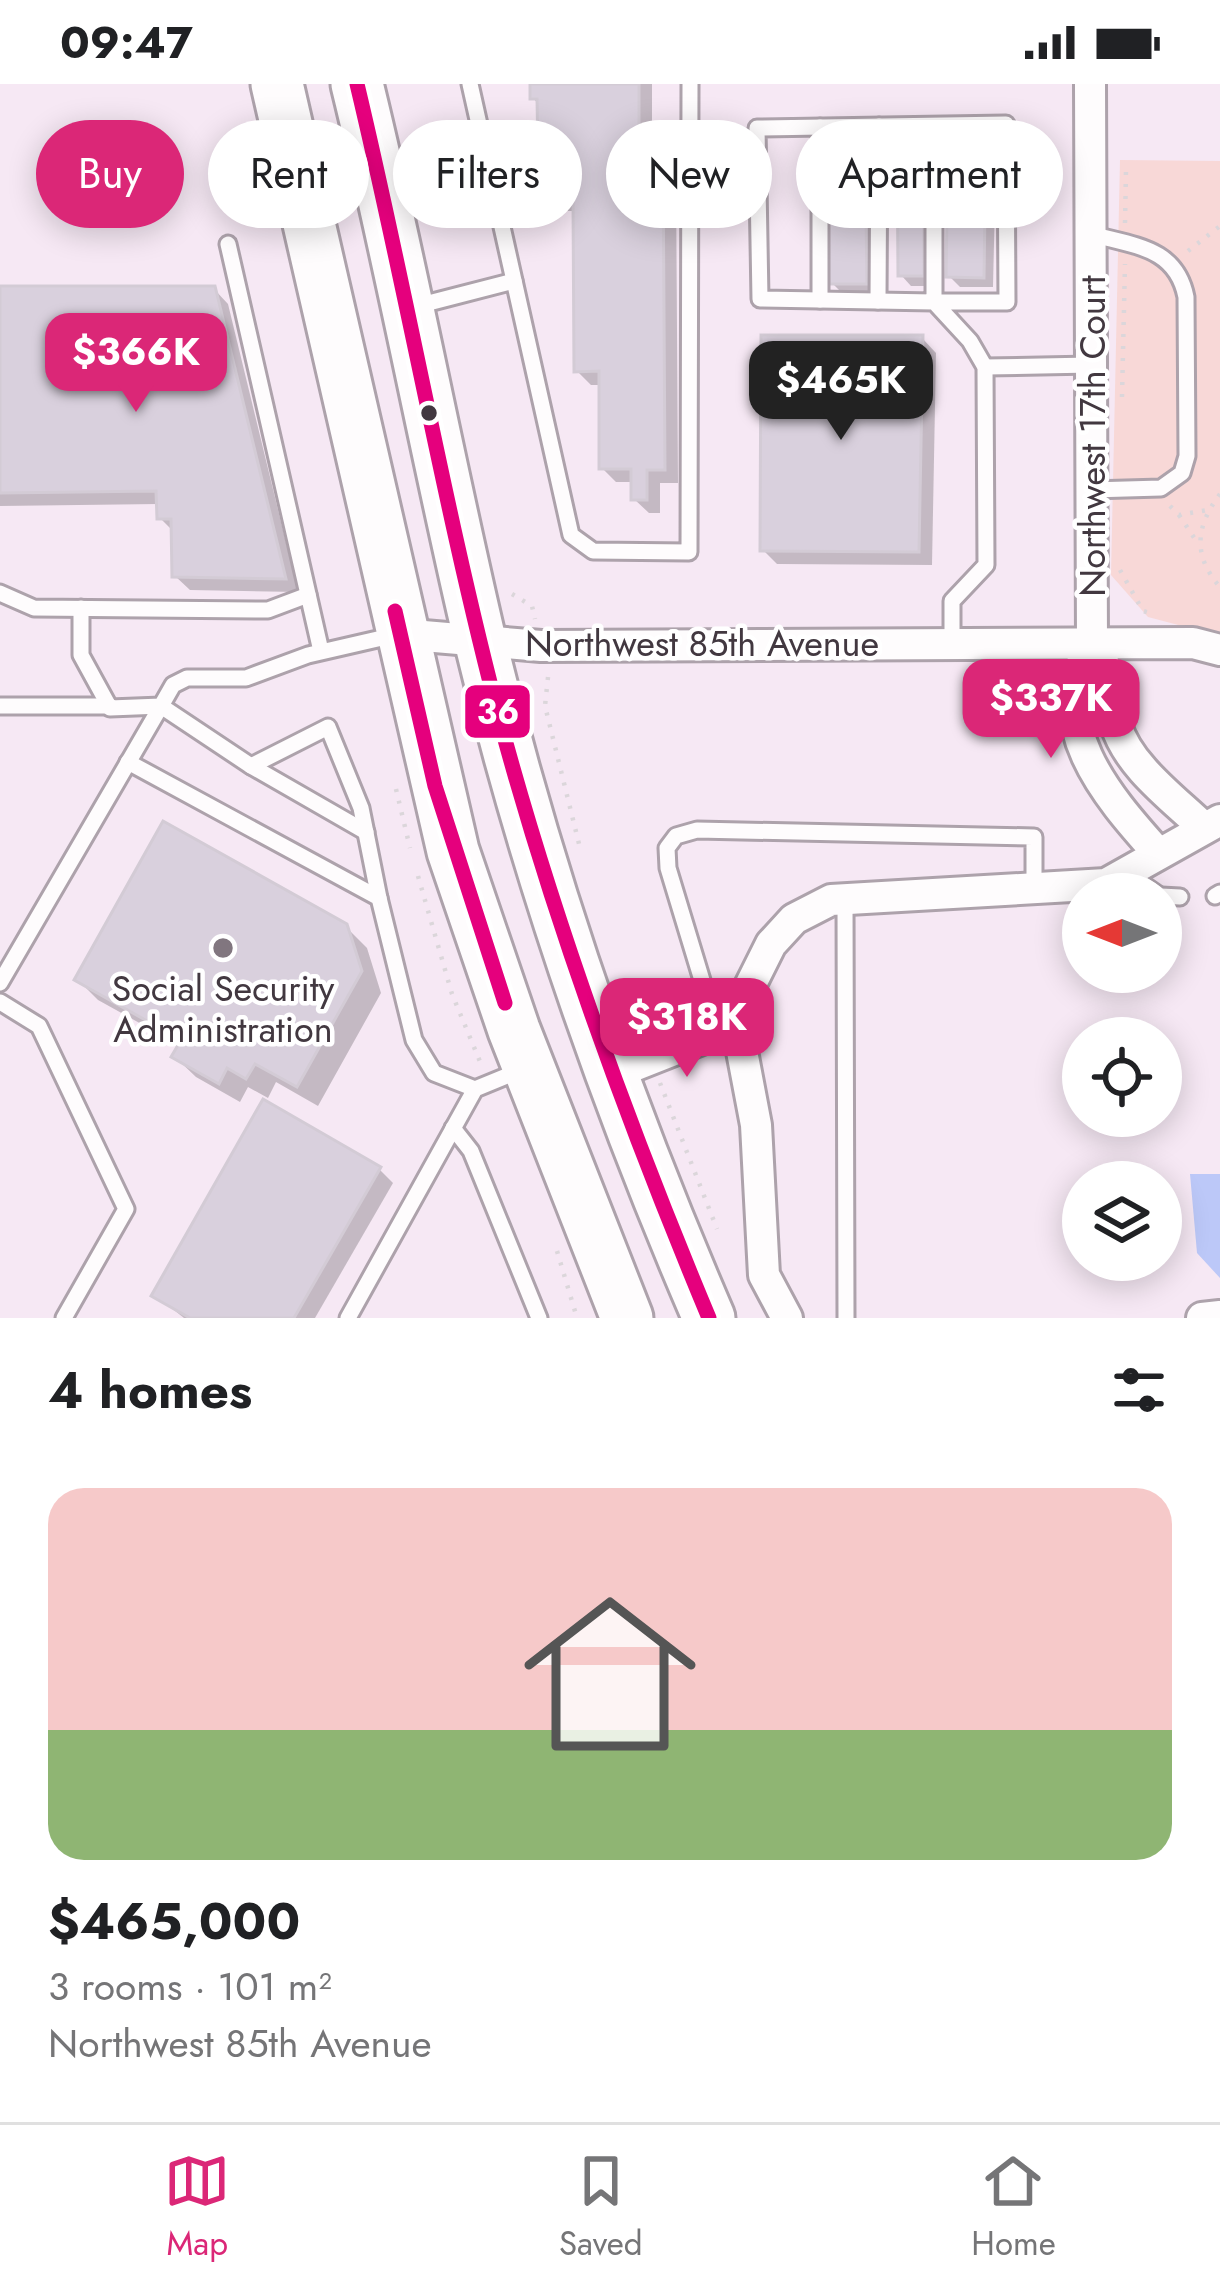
<!DOCTYPE html>
<meta charset="utf-8">
<style>
body{margin:0;font-family:Jost,sans-serif;background:#f6f6f6;color:#202124;height:100vh;display:flex;flex-direction:column;font-size:45px;white-space:nowrap}
*{box-sizing:border-box;margin:0}
p{font-size:39px;color:#757577}
.icon{flex:none;width:66px;height:66px;fill:none;stroke:currentColor;stroke-width:2;stroke-linecap:round;stroke-linejoin:round}
.map{position:relative;height:1234px;overflow:hidden}
.panel{display:flex;flex-direction:column;background:#fff;flex:1}
.panel>*{flex:none}
.banner{position:absolute;left:36px;top:36px;width:1149px;height:108px;display:flex;gap:24px}
.needle{width:78px;rotate:270deg}
.fabs{position:absolute;left:1062px;top:789px;display:grid;gap:24px}
.fabs a{display:grid;place-items:center;width:120px;height:120px;border-radius:50%;background:#fff;box-shadow:0 6px 30px #0003;font-size:60px}
.price{position:absolute;translate:-50% -102px;padding:0 27px;border-radius:24px;background:#db2777;color:#fff;font-size:39px;line-height:78px;filter:drop-shadow(0 3px 6px #0008)}
.price::after{content:'';position:absolute;left:50%;top:72px;width:36px;height:27px;margin-left:-18px;background:inherit;clip-path:polygon(0 0,100% 0,50% 100%)}
.price.current{background:#222;color:#fff}
ul{padding:0;list-style:none}
li{display:grid;align-content:center;gap:24px;height:636px;padding:0 48px}
li span{display:grid;place-items:center;height:372px;border-radius:36px;color:#555}
li>.icon{margin-inline-start:auto}
span .icon{width:216px;height:216px;fill:#fffc;stroke-width:1}
li b{font-size:51px}
h2{display:flex;justify-content:space-between;align-items:center;height:144px;padding:0 48px;font-size:51px}
.pill{padding:0 42px;border-radius:54px;background:#fff;box-shadow:0 6px 30px #0003;font-size:42px;line-height:108px}
.pill.current{background:#db2777;color:#fff}
.status{display:flex;justify-content:space-between;align-items:center;height:84px;padding:0 60px;background:#fff;direction:ltr}
.status svg{height:33px;fill:currentColor}
.dock{display:flex;justify-content:space-around;align-items:center;height:168px;border-top:3px solid #e0e0e0;background:#fff;font-size:33px;color:#757577}
.dock a{display:grid;justify-items:center;gap:6px}
.dock .current{color:#db2777}
.map>svg:first-child{display:block}
.green{fill:#f8d8d7}
.water{fill:#bcc8f8}
.shadow{fill:#0003}
.building{fill:#d9d0dd;stroke:#d3cbd5;stroke-width:3}
.lines{fill:none;stroke-linecap:round;stroke-linejoin:round}
.service-casing{stroke:#ada2ab;stroke-width:21}
.minor-casing{stroke:#ada2ab;stroke-width:36}
.trunk-casing{stroke:#ada2ab;stroke-width:57}
.path{stroke:#dbd6da;stroke-width:4.5;stroke-dasharray:3 9;stroke-linecap:butt}
.service{stroke:#fefcfd;stroke-width:15}
.minor{stroke:#fefcfd;stroke-width:30}
.trunk{stroke:#fefcfd;stroke-width:51}
.bus-1-casing{stroke:#fff;stroke-width:24}
.bus-1{stroke:#e5007d;stroke-width:15}
.bus-dot{fill:#423840;stroke:#fff;stroke-width:4.5}
.poi-dot{fill:#81767f;stroke:#fff;stroke-width:4.5}
.labels{text-anchor:middle;stroke-width:9;stroke-linejoin:round;paint-order:stroke}
.street-label{font-size:36px;fill:#423840;stroke:#fff}
.poi-label{font-size:36px;fill:#423840;stroke:#fff}
.line-badge{stroke:#fff;stroke-width:4.5}
.badge-label{font-size:33px;text-anchor:middle;font-weight:bold;fill:#fff}
</style>
<div class="status"><b>09:47</b><svg viewBox="0 0 49 12"><path d="M0 12V9h3v3zM5 12V6h3v6zM10 12V3h3v9zM15 12V0h3v12zM26 1h20v11H26zM47 4h2v5h-2z"/></svg></div>
<div class="map">
<svg width="1220" height="1234" viewBox="0 0 1220 1234">
<rect width="100%" height="100%" fill="#f6e8f4"/>
<path class="green" d="M1120 76 1220 77V552L1148 533 1111 491Z"/>
<path class="water" d="M1190 1090H1220V1194L1197 1169Z"/>
<g class="shadow">
<path d="M533 0H652V54L676 90 678 399H660V429H649L634 415V398H616L602 384V301H591L577 287 576 127H568L554 113 553 77 541 64 540 22 533 14Z"/>
<path d="M922 58 932 68 933 202H911L901 191Z"/>
<path d="M864 61 874 71 877 209 843 210 832 199Z"/>
<path d="M985 62 996 73 993 203H960L949 192Z"/>
<path d="M0 205H214L228 220 298 508 190 506 175 492V449L160 434 159 420 0 422Z"/>
<path d="M922 254 936 269 932 481 777 480 763 466Z"/>
<path d="M346 843 367 864 381 909 318 1022 276 998 268 1014 248 1003 240 1018 196 993 175 973 181 962 98 916 78 896Z"/>
<path d="M379 1085 393 1099 315 1234H184L155 1211Z"/>
</g>
<g class="building">
<path d="M530 0H639V50H652V72H663L665 386H647V416H631V385H599V287L574 288 573 114H551L550 65H538L537 15H530Z"/>
<path d="M897 55H923L924 192H898Z"/>
<path d="M828 58H865L867 200H829Z"/>
<path d="M948 59H986L984 194 946 193Z"/>
<path d="M0 202H215L286 495 172 493 171 435H157L156 407 0 409Z"/>
<path d="M761 251H923L919 468 760 467Z"/>
<path d="M163 737 347 840 362 887 297 1003 255 980 246 995 227 984 219 1000 171 973 181 956 74 896Z"/>
<path d="M263 1015 381 1083 294 1234H190L151 1212Z"/>
</g>
<g class="lines">
<defs>
<g id="service">
<path d="M470 0 571 451 593 467 689 468 690 0"/>
<path d="M934 42V218L760 215 757 44 1006 40 1007 218H934L970 257 985 283 986 481 952 517V559"/>
<path d="M820 43V216"/>
<path d="M1091 150C1134 162 1176 163 1186 213L1187 372 1182 389 1161 404 1091 406"/>
<path d="M228 160 321 567"/>
<path d="M878 217 879 42"/>
<path d="M413 223 514 197"/>
<path d="M985 283 1091 281"/>
<path d="M0 509 34 524 268 526 308 511"/>
<path d="M81 524V571L110 624 161 622 173 601 187 594H246L308 571 395 551"/>
<path d="M0 622H110"/>
<path d="M128 678 379 814 414 956 434 989 475 1005"/>
<path d="M251 682 366 748"/>
<path d="M1127 789 1157 810"/>
<path d="M1161 812 1180 813"/>
<path d="M1215 812 1220 809"/>
<path d="M845 816 846 1234"/>
<path d="M0 899 161 622 251 682 328 643 361 724 379 814"/>
<path d="M0 918 39 942 126 1125 64 1234"/>
<path d="M718 949 668 784 667 764 676 752 697 746 1034 753V806"/>
<path d="M453 1044 471 1067 539 1234"/>
<path d="M348 1234 475 1005 519 987"/>
</g>
<g id="minor">
<path d="M1090 0 1092 559"/>
<path d="M400 550 541 562 1193 559 1220 566"/>
<path d="M1092 559C1043 639 1106 711 1157 768"/>
<path d="M1092 559C1113 586 1107 609 1116 641 1128 682 1174 715 1204 744"/>
<path d="M613 990 737 941"/>
<path d="M787 1234 764 1191 756 1041 737 941 744 914 771 860 794 835 831 816 1106 800 1220 736"/>
<path d="M1202 1234 1220 1232"/>
</g>
<g id="trunk">
<path d="M277 0 453 767 514 946 627 1234"/>
<path d="M357 0C402 183 436 369 479 552 535 785 614 1014 709 1234"/>
</g>
</defs>
<use href="#service" class="service-casing"/>
<use href="#minor" class="minor-casing"/>
<use href="#trunk" class="trunk-casing"/>
<g class="path">
<path d="M1125 139 1126 86"/>
<path d="M1188 167 1220 142"/>
<path d="M1122 313 1125 180"/>
<path d="M1220 410C1196 442 1192 471 1220 503"/>
<path d="M1170 422 1179 431 1208 426"/>
<path d="M1179 431 1199 461"/>
<path d="M1120 486 1143 527 1150 529"/>
<path d="M512 510 532 522 535 535"/>
<path d="M548 593 545 622 581 768"/>
<path d="M396 705 410 764"/>
<path d="M418 792 452 910 481 980"/>
<path d="M660 999 717 1145"/>
<path d="M557 1167 577 1234"/>
</g>
<use href="#service" class="service"/>
<use href="#minor" class="minor"/>
<use href="#trunk" class="trunk"/>
<defs>
<g id="bus-1">
<path d="M357 0C408 213 445 429 501 641 556 844 628 1040 709 1234"/>
<path d="M395 527 435 702 505 919"/>
</g>
</defs>
<use href="#bus-1" class="bus-1-casing"/>
<use href="#bus-1" class="bus-1"/>
</g>
<circle class="bus-dot" cx="429" cy="329" r="10"/>
<circle class="poi-dot" cx="223" cy="864" r="12"/>
<g class="labels">
<g class="street-label">
<text transform="translate(1092 352) rotate(-90)" y="13">Northwest 17th Court</text>
<text x="702" y="572">Northwest 85th Avenue</text>
</g>
<g class="poi-label">
<text x="223" y="917">Social Security<tspan x="223" dy="41">Administration</tspan></text>
</g>
</g>
<rect class="line-badge" x="463" y="599" width="69" height="57" rx="12" fill="#e5007d"/>
<g class="badge-label">
<text x="498" y="639">36</text>
</g>
</svg>
<div class="fabs">
<a><svg class="needle" viewBox="-14 -14 28 28"><path d="M0-13l5 13h-10z" fill="#e53935"/><path d="M0 13l5-13h-10z" fill="#757577"/></svg></a>
<a><svg class="icon" aria-label="locate" viewBox="0 0 24 24"><circle cx="12" cy="12" r="6"/><path d="M12 2v4M12 18v4M2 12h4M18 12h4"/></svg></a>
<a><svg class="icon" aria-label="layers" viewBox="0 0 24 24"><path d="M12 4l9 5-9 5-9-5zM3 14l9 5 9-5"/></svg></a>
</div>
<b class="price" style="left:136px;top:331px">$366K</b>
<b class="price current" style="left:841px;top:359px">$465K</b>
<b class="price" style="left:1051px;top:677px">$337K</b>
<b class="price" style="left:687px;top:996px">$318K</b>
<div class="banner">
<a class="pill current">Buy</a>
<a class="pill">Rent</a>
<a class="pill">Filters</a>
<a class="pill">New</a>
<a class="pill">Apartment</a>
</div>
</div>
<section class="panel">
<h2>4 homes<svg class="icon" aria-label="filters" viewBox="0 0 24 24"><path d="M4 7h16M4 17h16"/><circle cx="9" cy="7" r="2"/><circle cx="15" cy="17" r="2"/></svg></h2>
<ul>
<li><span style="background:linear-gradient(#f6c9c9 65%,#8fb573 0)"><svg class="icon" aria-label="home" viewBox="0 0 24 24"><path d="M3 11l9-7 9 7M6 9v11h12V9"/></svg></span><div><b>$465,000</b><p>3 rooms · 101 m²</p><p>Northwest 85th Avenue</p></div></li>
</ul>
</section>
<nav class="dock">
<a class="current"><svg class="icon" aria-label="map" viewBox="0 0 24 24"><path d="M3 6l6-2 6 2 6-2v14l-6 2-6-2-6 2zM9 4v14M15 6v14"/></svg>Map</a>
<a><svg class="icon" aria-label="saved" viewBox="0 0 24 24"><path d="M7 4h10v16l-5-4-5 4z"/></svg>Saved</a>
<a><svg class="icon" aria-label="home" viewBox="0 0 24 24"><path d="M3 11l9-7 9 7M6 9v11h12V9"/></svg>Home</a>
</nav>
